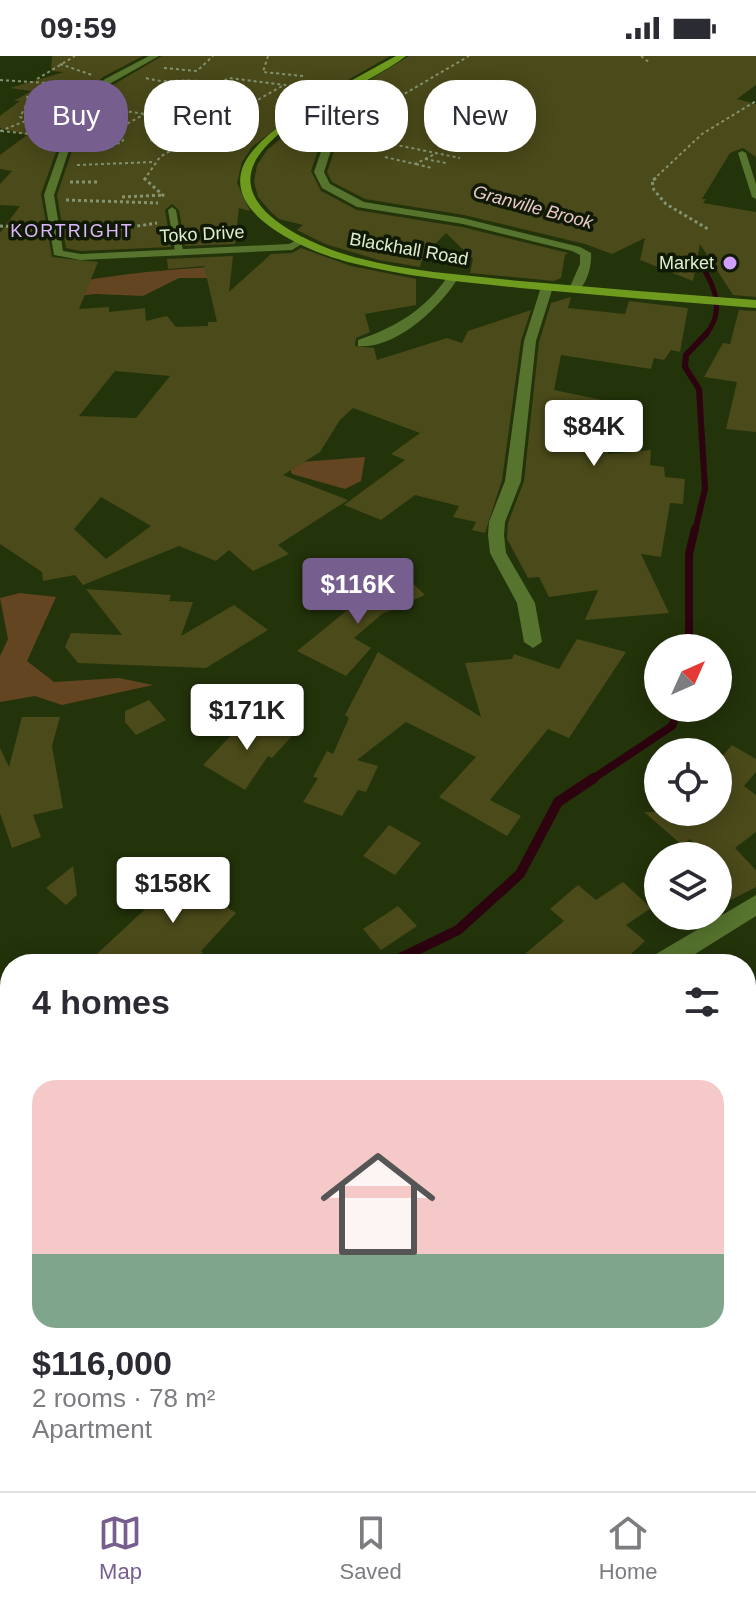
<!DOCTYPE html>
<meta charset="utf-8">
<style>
body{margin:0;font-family:Arial,sans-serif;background:#f7f7f7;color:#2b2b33;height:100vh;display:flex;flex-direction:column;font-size:30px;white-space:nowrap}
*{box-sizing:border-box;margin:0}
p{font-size:26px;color:#7c7c81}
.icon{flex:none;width:44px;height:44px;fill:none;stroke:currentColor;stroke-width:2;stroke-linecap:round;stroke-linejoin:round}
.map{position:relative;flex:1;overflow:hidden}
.side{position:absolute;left:0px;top:898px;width:756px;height:538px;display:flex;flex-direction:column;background:#fff;border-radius:32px 32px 0 0;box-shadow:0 4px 20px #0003}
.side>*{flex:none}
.hud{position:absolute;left:24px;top:24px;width:708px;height:72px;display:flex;gap:16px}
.needle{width:52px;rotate:45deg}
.buttons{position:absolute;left:644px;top:578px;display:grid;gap:16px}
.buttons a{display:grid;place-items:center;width:88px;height:88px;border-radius:50%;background:#fff;box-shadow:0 4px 20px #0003;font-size:40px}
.price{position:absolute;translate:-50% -68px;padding:0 18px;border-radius:8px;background:#fff;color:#222;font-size:26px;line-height:52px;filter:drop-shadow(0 2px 4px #0008)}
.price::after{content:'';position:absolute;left:50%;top:48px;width:24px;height:18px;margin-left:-12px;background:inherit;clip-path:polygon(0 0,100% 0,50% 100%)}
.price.current{background:#765e8e;color:#fff}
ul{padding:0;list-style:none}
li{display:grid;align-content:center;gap:16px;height:424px;padding:0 32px}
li+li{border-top:2px solid #e1e1e2}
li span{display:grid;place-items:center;height:248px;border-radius:24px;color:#555}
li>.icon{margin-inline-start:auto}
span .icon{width:144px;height:144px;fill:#fffc;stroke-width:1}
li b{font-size:34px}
h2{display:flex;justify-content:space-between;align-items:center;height:96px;padding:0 32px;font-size:34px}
.chip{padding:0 28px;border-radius:32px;background:#fff;box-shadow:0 4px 20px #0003;font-size:28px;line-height:72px}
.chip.current{background:#765e8e;color:#fff}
.status{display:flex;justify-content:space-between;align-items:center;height:56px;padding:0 40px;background:#fff;direction:ltr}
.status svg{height:22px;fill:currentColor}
.dock{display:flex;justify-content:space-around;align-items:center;height:112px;border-top:2px solid #e1e1e2;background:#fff;font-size:22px;color:#7c7c81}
.dock a{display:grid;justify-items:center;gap:4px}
.dock .current{color:#765e8e}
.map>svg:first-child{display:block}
.green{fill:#644521}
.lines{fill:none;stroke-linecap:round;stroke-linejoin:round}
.stream-far4{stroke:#2c030f;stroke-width:5}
.stream-far3{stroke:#2c030f;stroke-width:6}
.stream-far2{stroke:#2c030f;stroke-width:8}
.stream-far1{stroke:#2c030f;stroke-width:10}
.stream{stroke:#2c030f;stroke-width:13}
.building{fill:#4a4a1a;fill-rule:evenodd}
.path-far1{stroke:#849370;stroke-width:2;stroke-dasharray:3 3;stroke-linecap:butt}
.path{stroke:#849370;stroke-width:3;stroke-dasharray:3 3;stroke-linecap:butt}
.service{fill:#57742e;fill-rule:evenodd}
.minor{fill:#57742e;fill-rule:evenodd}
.secondary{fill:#6e9b1d;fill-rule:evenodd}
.poi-dot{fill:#d19dfe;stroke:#101904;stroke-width:3}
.labels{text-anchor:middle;stroke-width:7;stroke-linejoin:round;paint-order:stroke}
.far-water-label{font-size:18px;font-style:italic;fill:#eac7cc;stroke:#101904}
.far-neighbourhood-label{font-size:18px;letter-spacing:2px;fill:#dcb8fc;stroke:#101904}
.far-street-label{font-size:18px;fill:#e0eed1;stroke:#101904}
.far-poi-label{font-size:18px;fill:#e0eed1;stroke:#101904;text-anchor:end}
</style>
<div class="status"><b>09:59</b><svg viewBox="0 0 49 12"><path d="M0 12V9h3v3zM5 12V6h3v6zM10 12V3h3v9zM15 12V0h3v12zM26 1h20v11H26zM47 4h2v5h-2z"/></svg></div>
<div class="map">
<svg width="756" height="1435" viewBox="0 0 756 1435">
<rect width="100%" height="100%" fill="#23330a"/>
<g class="green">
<path d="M209 211 214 222H179L143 240 96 238 13 246C74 220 143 216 209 211Z"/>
<path d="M365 401 361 425 345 433 292 418 288 407Z"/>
<path d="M20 537 56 541 27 605 54 626 119 622 153 629 62 649 35 640 0 646V600L8 583 0 542Z"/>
</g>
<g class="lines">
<path class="stream-far4" d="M691 197C711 219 729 253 705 279"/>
<path class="stream-far3" d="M695 475 705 433 699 333 685 311 686 299 707 277"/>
<g class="stream-far2">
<path d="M689 592V498L695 473"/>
<path d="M591 724 672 670 679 652"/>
</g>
<path class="stream-far1" d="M388 908 458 874 520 818 558 746 594 722"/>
<path class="stream" d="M0 1381 10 1329"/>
</g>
<g class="building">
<path d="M52 0H143L103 21 74 46 41 138 52 201 98 206 79 253 109 251V256L145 252 146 265 167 260 176 271 208 270V266H217L204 210 168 213 167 203 233 200 229 236 271 198 292 197 301 192 351 210 416 223V249L365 258 370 276 356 282 355 290 374 292 377 304 447 282 462 287 468 275 531 254 521 285 502 424 485 477 472 474 476 466 453 461 459 450 415 439 381 464 344 449 405 404 391 398 420 377 353 352 340 364 320 396 283 419 348 444 278 489 289 498 253 515 229 494 216 505 179 490 83 529 75 519 43 525 42 516 0 488V177L20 150 0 149V128L12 115 0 113V99L27 79 0 72V60L20 45H14L31 35 10 32 64 16 51 15ZM115 315 170 320 136 362 79 360ZM101 441 151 470 106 503 74 473Z"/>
<path d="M162 0H390L311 45 252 91 242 106 237 127 250 155 239 152 235 188 185 190 179 154 172 148 165 154 171 191 81 195 66 192 57 139 87 51 113 29Z"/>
<path d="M409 0H756V29L737 43 756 48V101L743 92 730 97 702 143H706L703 147 756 156V241L733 239 700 188 693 225 640 204 645 182 612 198 585 188 464 159 365 143 332 126 327 116 337 87 348 78 342 71 322 83 311 115 321 135 357 154 462 171 568 197 565 199 561 222 554 225 470 217 473 203 446 177 423 200 420 211 379 204 325 188 297 174 303 169 279 163 270 155 258 141 254 126 257 109 267 94 303 64Z"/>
<path d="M571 241 568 252 625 258 629 245 688 252 680 296 671 294 664 304 654 302 651 313 561 299 554 334 612 346 608 398 651 394 650 409 664 411 665 421 685 423 683 448 670 447 661 501 641 498 669 557 585 564 598 534 549 541 539 521 528 522 507 483 508 467 524 425 539 286 551 247Z"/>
<path d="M739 254 756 255V376L726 373 737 326 704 321 723 287 730 288Z"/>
<path d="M404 519 425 539 382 558 354 582 371 592 346 620 297 595 376 531Z"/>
<path d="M86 533 171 539 169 545 193 546 181 580 234 549 268 574 206 612 78 607 65 591 71 577 122 579Z"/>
<path d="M577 583 626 596 569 682 548 673 490 744 521 760 507 780 439 741 476 701 406 666 357 704 378 710 366 736 358 734 342 760 303 746 318 722 313 721 327 695 333 698 349 662 345 659 378 596 481 661 465 607 512 603 514 598 559 613Z"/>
<path d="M236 628 256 644 234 658 215 641Z"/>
<path d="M149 644 166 664 136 679 125 666V655Z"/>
<path d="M249 660 292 680 272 702 268 700 245 734 203 709Z"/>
<path d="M22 661H60L52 690 63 752 33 759 41 781 12 792 0 757V692L9 711Z"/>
<path d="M732 689 756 703V716L744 730 756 739V776L735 792 756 814V831L731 844 718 831V800H706L690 783 682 789 644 756H718V705Z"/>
<path d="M389 769 421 787 395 819 363 800Z"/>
<path d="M195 807 227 829 213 842 236 857 201 895 211 908H86Z"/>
<path d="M73 810 77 839 66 849 46 832Z"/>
<path d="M623 826 651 852 626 869 645 885 620 908H513L564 865 550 853 578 829 596 844Z"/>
<path d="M398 850 417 870 381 894 363 873Z"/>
</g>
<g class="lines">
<g class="path-far1">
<path d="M268 0 263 16 303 20"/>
<path d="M641 0 650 7"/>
<path d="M60 8 92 19"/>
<path d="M164 12 197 15 213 0"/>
<path d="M146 22C165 28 179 23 198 25"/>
<path d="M37 23 75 0"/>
<path d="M0 24 79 29"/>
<path d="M188 24 182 28 208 32"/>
<path d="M35 38 65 40"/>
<path d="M151 42 182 48"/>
<path d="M235 44 254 46 284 29"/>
<path d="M117 54 153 59"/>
<path d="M28 64 20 61 29 44 27 41 62 28"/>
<path d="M353 68 469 0"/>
<path d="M0 75 36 61 60 59"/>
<path d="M1 75 50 80"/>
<path d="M165 86 149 84 171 66 155 64 153 59H175L183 48 205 40 198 38 229 22 301 31"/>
<path d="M382 86 460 102"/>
<path d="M81 92 121 87 124 83 108 78 145 58"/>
<path d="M385 101 415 108 437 97"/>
<path d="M425 103 446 107"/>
<path d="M416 108 432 112"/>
<path d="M77 109 155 106"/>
<path d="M144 124 160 101 170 95 165 86 245 37 213 32"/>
<path d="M653 124 702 78 756 45"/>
</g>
<g class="path">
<path d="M144 122 166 142"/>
<path d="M656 122 652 125 654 134 666 148 708 173"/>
<path d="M70 126H97"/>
<path d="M122 141 164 139"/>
<path d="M66 144 158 147"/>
<path d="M0 170 36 172"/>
<path d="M72 180 157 167"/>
</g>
<g class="service">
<path d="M742 95 746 97 756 128V143L752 141 738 97Z"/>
<path d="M172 151 176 154 183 195 179 198 175 195 168 154Z"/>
</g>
<g class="minor">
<path d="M149 0H159L111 27 84 49 54 139 63 195 81 198 289 188 303 181 308 184 292 194 81 204 54 199 44 139 76 48 105 23Z"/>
<path d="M340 74 345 77 334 85 324 116 330 128 364 146 463 162 580 191 591 197C592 210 587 230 575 237L569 233 580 208V199L572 195 463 168 357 151 322 132 314 116 325 84Z"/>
<path d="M448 220 458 222C441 251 395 294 358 290V284C396 271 425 254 448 220Z"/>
<path d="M547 227 553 231 536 285 521 425 505 466 504 479 506 497 535 547 542 586 533 592 524 586 517 547 490 497 488 479 489 466 505 425 524 285 541 231Z"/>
<path d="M756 839V860L679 908H647L651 901Z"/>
<path d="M756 1279V1314L746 1318V1283Z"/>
<path d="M619 1426H652L648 1435H615Z"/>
</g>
<path class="secondary" d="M396 0H406C367 30 275 63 254 108 231 158 323 193 358 202 411 216 466 219 520 225 599 232 677 238 756 244V252C677 246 599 239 520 232 463 226 407 221 352 207 314 198 220 161 244 108 263 68 357 22 396 0Z"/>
</g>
<circle class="poi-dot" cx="730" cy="207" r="8"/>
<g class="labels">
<g class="far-water-label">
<text transform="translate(533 151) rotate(15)" y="6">Granville Brook</text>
</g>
<g class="far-neighbourhood-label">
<text x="72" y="181">KORTRIGHT</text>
</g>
<g class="far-street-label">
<text transform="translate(202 178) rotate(-3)" y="6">Toko Drive</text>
<text transform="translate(409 193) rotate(10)" y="6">Blackhall Road</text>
</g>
<g class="far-poi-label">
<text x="714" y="213">Market</text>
</g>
</g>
</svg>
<div class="buttons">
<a><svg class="needle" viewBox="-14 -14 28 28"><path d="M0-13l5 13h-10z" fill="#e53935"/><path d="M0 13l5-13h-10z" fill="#7c7c81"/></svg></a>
<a><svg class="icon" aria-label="locate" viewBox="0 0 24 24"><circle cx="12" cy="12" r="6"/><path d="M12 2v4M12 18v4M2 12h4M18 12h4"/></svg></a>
<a><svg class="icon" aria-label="layers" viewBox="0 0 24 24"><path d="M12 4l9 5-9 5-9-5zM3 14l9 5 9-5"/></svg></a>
</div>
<b class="price" style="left:594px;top:412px">$84K</b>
<b class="price current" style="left:358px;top:570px">$116K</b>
<b class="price" style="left:247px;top:696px">$171K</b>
<b class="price" style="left:173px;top:869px">$158K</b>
<div class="hud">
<a class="chip current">Buy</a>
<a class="chip">Rent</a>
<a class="chip">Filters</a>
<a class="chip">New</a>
</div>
<section class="side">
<h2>4 homes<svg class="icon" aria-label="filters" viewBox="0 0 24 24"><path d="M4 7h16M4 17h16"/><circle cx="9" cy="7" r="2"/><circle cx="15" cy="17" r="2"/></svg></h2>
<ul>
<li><span style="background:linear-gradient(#f6c9c9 70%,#7fa58c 0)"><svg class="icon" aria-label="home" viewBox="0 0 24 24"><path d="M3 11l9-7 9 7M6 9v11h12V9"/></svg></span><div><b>$116,000</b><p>2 rooms · 78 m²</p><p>Apartment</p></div></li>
</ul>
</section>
</div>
<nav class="dock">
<a class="current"><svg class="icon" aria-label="map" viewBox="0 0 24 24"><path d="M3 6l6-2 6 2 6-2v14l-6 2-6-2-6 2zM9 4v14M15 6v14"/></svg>Map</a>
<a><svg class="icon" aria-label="saved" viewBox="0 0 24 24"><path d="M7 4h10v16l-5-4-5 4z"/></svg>Saved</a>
<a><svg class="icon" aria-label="home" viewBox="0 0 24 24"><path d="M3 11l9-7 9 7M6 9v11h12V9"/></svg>Home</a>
</nav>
